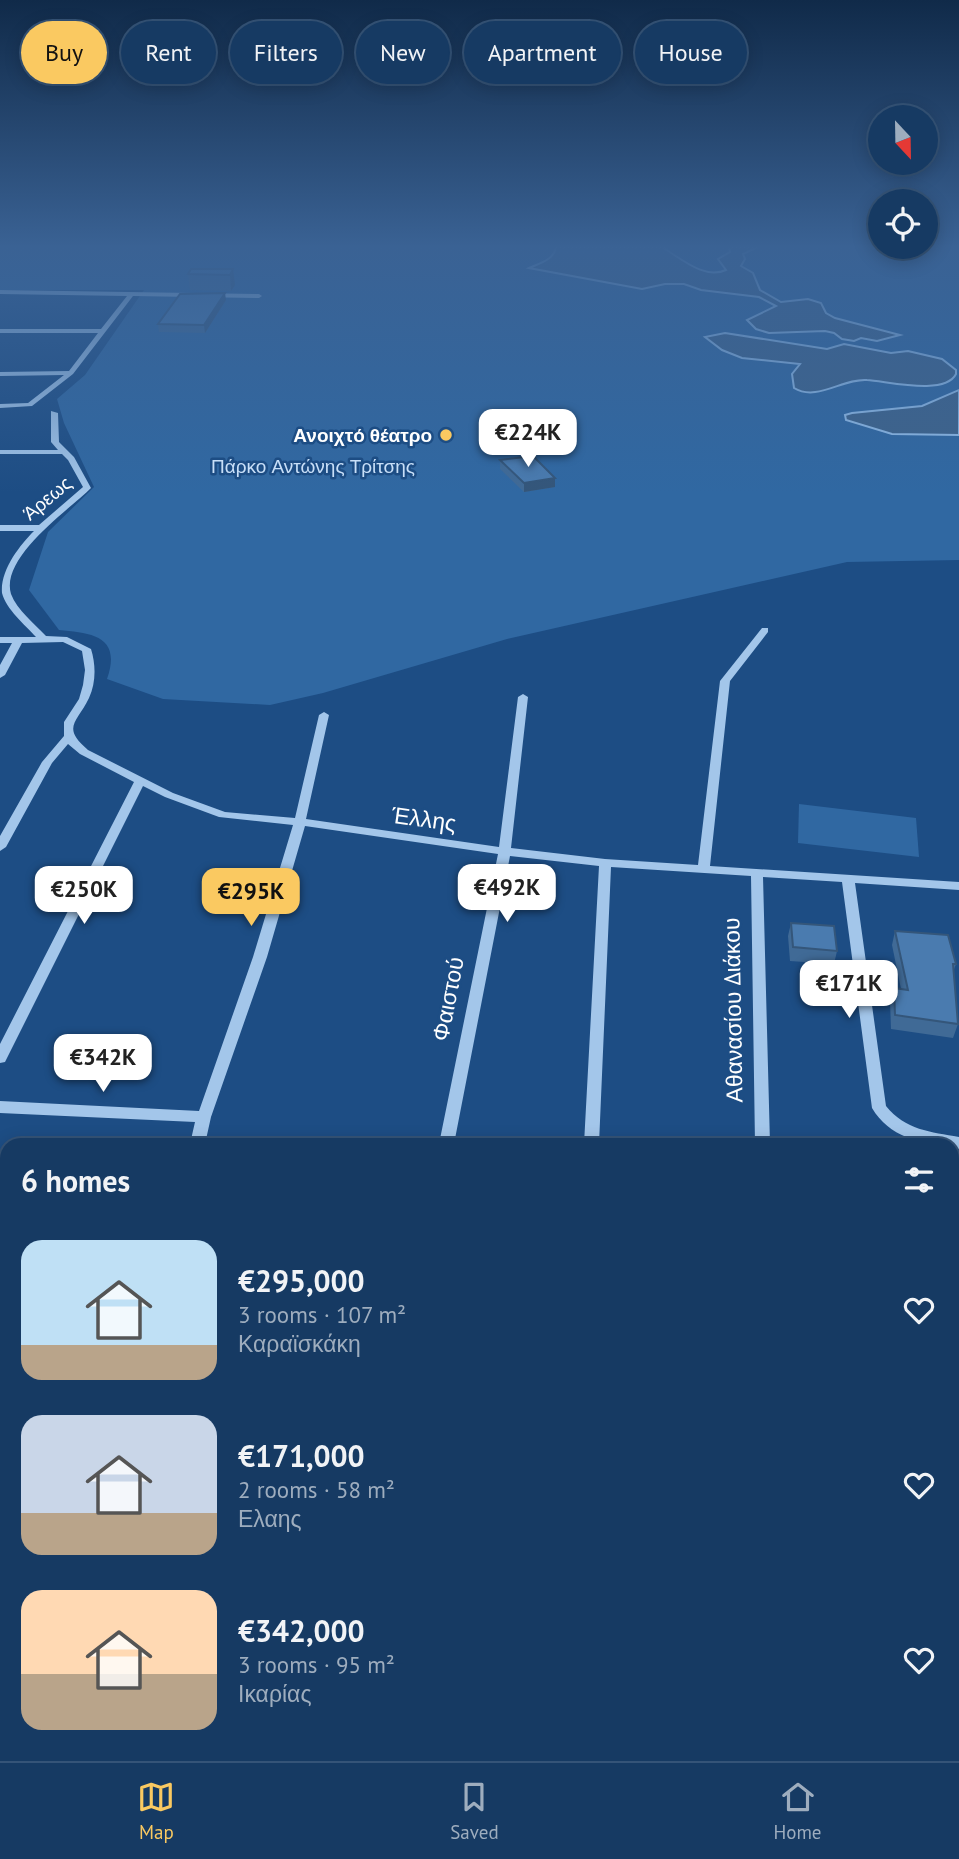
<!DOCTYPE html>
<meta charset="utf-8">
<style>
body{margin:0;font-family:"PT Sans",sans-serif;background:#1f4169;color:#f1f3f6;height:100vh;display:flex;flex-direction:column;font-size:26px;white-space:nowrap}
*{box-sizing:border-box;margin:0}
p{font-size:23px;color:#9eadbe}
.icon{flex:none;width:38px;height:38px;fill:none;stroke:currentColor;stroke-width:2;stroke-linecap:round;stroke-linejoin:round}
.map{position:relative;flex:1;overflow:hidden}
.drawer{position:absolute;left:0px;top:1138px;width:959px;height:625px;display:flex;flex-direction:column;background:#163a63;border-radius:21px 21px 0 0;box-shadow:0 4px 18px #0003,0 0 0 2px #355478}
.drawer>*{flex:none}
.top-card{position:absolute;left:21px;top:21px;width:917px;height:63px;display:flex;gap:14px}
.needle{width:46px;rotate:158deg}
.controls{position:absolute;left:868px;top:105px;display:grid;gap:14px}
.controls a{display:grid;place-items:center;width:70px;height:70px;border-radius:50%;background:#163a63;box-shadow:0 4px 18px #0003,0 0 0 2px #355478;font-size:35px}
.price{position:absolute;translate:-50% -60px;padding:0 16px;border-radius:14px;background:#fff;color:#222;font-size:23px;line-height:46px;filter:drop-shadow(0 2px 4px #0008)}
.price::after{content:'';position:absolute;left:50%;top:42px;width:21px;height:16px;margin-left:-10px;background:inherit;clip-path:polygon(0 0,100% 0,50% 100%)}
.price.on{background:#fac961;color:#111}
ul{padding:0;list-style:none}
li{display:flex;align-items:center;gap:21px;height:175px;padding:0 21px}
li span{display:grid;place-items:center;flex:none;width:196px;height:140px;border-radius:21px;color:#555}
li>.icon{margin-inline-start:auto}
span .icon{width:84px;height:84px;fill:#fffc;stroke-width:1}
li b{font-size:30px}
h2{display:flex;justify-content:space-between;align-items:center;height:84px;padding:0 21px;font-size:30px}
.chip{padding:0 24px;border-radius:32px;background:#163a63;box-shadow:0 4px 18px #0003,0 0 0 2px #355478;font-size:24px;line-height:63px}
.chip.on{background:#fac961;color:#111}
.menu{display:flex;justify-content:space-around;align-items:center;height:98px;border-top:2px solid #355478;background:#163a63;font-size:19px;color:#9eadbe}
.menu a{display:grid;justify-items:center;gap:4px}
.menu .on{color:#fac961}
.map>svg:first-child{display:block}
.green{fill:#3068a2}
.water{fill:#3e638a;stroke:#96c1ec;stroke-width:2}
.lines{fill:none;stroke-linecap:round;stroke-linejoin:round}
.minor{fill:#a3c6ea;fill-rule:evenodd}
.wall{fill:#406a96}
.shaded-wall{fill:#34567a}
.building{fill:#4a7baf;stroke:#34567a;stroke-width:2}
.poi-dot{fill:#fac961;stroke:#1d4d84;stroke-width:2.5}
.labels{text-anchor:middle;stroke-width:5;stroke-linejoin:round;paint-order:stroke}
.far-poi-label{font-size:19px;font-weight:bold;fill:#fff;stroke:#1d4d84;text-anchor:end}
.far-park-label{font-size:19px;fill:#c8dff8;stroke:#1d4d84}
.far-street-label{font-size:19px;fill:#fff;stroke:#1d4d84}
.street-label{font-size:23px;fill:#fff;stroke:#1d4d84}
</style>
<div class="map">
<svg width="959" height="1761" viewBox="0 0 959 1761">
<rect width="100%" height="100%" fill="#1d4d84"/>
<g class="green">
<path d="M0 247H959V560L847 562 507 639 323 693 270 705 163 699 107 679C122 636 92 633 59 630L29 590 48 532 94 487 64 423 57 399 85 375 144 290H0Z"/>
<path d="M799 804 916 818 919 857 798 843Z"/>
</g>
<g class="water">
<path d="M556 247H665L663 248C681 258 704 280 726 270L718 259 730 252 729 247H753L756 248 743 254 745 259 741 266 753 273 760 290 781 302 808 299 821 303 826 313 835 318 900 335 877 341 861 338 854 341 842 339 834 333 825 331 769 333 756 329 747 320 776 306 759 297 701 290 684 284H665L642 289 529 268C540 263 554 260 556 247Z"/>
<path d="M725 333 827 349 844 344 891 353 908 351 942 359 956 370V374C945 396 887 381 867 380 843 378 817 402 794 388L792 374 800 364 742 358 722 350 705 337Z"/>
<path d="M959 390V435L892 434 846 420 845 415 852 413 922 406Z"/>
</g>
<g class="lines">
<g class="minor">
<path d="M0 290 259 294 262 296 259 298 133 296 73 374 32 406 0 408V404L28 403 64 375 0 376V372L69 371 98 333H0V329H101L127 296 0 294Z"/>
<path d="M51 411 58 413 59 442 74 457 91 488C69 510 0 557 11 594 17 610 35 624 46 636L67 637 91 649C96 665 96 683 89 698 77 723 61 727 88 750L173 793 225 812 295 818 319 715 324 712 329 715 306 819 499 847 518 697 523 694 528 697 511 848 605 859 698 865 720 681 762 628H768V632L730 681 710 866 959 882V890L855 883 886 1106C905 1130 931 1132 959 1137V1149L952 1148V1144C920 1144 889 1137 872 1108L842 882 763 877 770 1144H755L751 876 611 867 599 1144H584L599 866 510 856 454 1144H439L498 854 305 826 267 957 211 1117 205 1144H190L195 1122 0 1113V1101L199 1111 253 957 293 825 219 817 165 797 143 786 5 1062 0 1063V1044L134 782 80 754 68 744 52 763 6 847 0 851V836L42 762 64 736V722L79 699 83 685 85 670 82 651 63 642 22 643 5 675 0 678V665L12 643H0V637H36C25 625 6 609 2 593 0 570 20 545 34 531H0V525H39L83 487 68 460 62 454H0V450H58L51 442Z"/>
<path d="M952 1543 959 1544V1564L952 1563Z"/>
<path d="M7 1716V1755L0 1758V1719Z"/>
<path d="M213 1755H235L233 1761H211Z"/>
<path d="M472 1755H494L493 1761H471Z"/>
<rect x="773" y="1755" width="22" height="6"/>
</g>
</g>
<g class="wall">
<path d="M233 269 235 285 231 291 190 290 188 274Z"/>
<path d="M226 300 205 333 159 332 158 324Z"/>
<path d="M500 460 555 478V487L524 492 500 469Z"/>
<path d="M791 923 837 951 834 964 790 961 788 936Z"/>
<path d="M895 931 956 964 953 972 958 1024 953 1038 891 1029 890 1001 894 988 901 989 892 945Z"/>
</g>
<g class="shaded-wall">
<path d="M233 269 235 285 231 291 230 275Z"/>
<path d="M225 293 226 300 205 333 204 325Z"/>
<path d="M555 478V487L524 492V483Z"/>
</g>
<g class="building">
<path d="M191 269H233L230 275 188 274Z"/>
<path d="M225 293 204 325 158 324 180 294Z"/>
<path d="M533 456 555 478 524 483 500 460Z"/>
<path d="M791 923 834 926 837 951 793 947Z"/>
<path d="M895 931 948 935 956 964H953L958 1024 895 1015 894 988 908 990Z"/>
</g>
<linearGradient id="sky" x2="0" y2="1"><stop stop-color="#102a49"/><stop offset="0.5" stop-color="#3a6294"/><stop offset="1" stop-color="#3a6294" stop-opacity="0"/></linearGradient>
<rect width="959" height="493" fill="url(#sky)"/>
<circle class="poi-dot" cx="446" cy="435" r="7"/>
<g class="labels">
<g class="far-poi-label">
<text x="432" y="442">Ανοιχτό θέατρο</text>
</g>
<g class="far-park-label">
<text x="313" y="473">Πάρκο Αντώνης Τρίτσης</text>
</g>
<g class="far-street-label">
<text transform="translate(47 498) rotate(-40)" y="7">Άρεως</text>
</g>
<g class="street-label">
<text transform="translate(424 819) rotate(8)" y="8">Έλλης</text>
<text transform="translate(448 999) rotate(-79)" y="8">Φαιστού</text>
<text transform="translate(733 1010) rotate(-91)" y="8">Αθανασίου Διάκου</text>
</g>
</g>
</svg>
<div class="controls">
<a><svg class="needle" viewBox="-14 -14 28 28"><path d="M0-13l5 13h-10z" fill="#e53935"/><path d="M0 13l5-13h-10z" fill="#9eadbe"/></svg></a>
<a><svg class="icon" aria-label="locate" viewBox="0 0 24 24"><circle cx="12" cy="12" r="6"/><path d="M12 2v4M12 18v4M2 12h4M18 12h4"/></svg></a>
</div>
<b class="price" style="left:528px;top:469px">€224K</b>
<b class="price" style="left:507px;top:924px">€492K</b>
<b class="price" style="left:84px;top:926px">€250K</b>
<b class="price on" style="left:251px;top:928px">€295K</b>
<b class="price" style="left:849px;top:1020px">€171K</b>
<b class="price" style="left:103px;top:1094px">€342K</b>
<div class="top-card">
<a class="chip on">Buy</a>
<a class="chip">Rent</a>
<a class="chip">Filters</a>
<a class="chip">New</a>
<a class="chip">Apartment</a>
<a class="chip">House</a>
</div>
<section class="drawer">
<h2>6 homes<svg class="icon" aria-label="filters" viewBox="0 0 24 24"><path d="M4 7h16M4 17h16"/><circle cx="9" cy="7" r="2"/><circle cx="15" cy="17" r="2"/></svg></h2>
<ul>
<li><span style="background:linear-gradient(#bfe0f5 75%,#b9a48a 0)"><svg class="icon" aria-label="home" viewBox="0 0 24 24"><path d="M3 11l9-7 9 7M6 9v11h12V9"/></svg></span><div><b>€295,000</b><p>3 rooms · 107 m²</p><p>Καραϊσκάκη</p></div><svg class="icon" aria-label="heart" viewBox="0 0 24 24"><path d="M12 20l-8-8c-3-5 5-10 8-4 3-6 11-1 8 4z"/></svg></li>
<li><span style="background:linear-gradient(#c9d6e8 70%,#b9a48a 0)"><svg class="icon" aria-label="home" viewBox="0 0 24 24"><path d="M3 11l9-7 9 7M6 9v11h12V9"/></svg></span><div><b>€171,000</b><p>2 rooms · 58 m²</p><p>Ελαης</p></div><svg class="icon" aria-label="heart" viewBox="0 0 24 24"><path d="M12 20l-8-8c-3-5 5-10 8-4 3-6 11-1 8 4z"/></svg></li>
<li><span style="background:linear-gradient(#ffd9b3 60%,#b9a48a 0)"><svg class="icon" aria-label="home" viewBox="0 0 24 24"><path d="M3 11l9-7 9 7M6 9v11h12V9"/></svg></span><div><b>€342,000</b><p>3 rooms · 95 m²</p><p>Ικαρίας</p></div><svg class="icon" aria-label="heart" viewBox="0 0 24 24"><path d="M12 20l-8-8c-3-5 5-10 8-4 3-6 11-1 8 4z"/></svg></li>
</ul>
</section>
</div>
<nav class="menu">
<a class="on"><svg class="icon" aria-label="map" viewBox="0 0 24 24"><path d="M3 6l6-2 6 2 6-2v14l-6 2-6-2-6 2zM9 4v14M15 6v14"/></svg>Map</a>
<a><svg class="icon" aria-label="saved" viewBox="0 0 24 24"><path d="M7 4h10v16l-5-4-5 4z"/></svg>Saved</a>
<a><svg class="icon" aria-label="home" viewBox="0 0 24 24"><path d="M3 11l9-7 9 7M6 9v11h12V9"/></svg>Home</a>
</nav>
